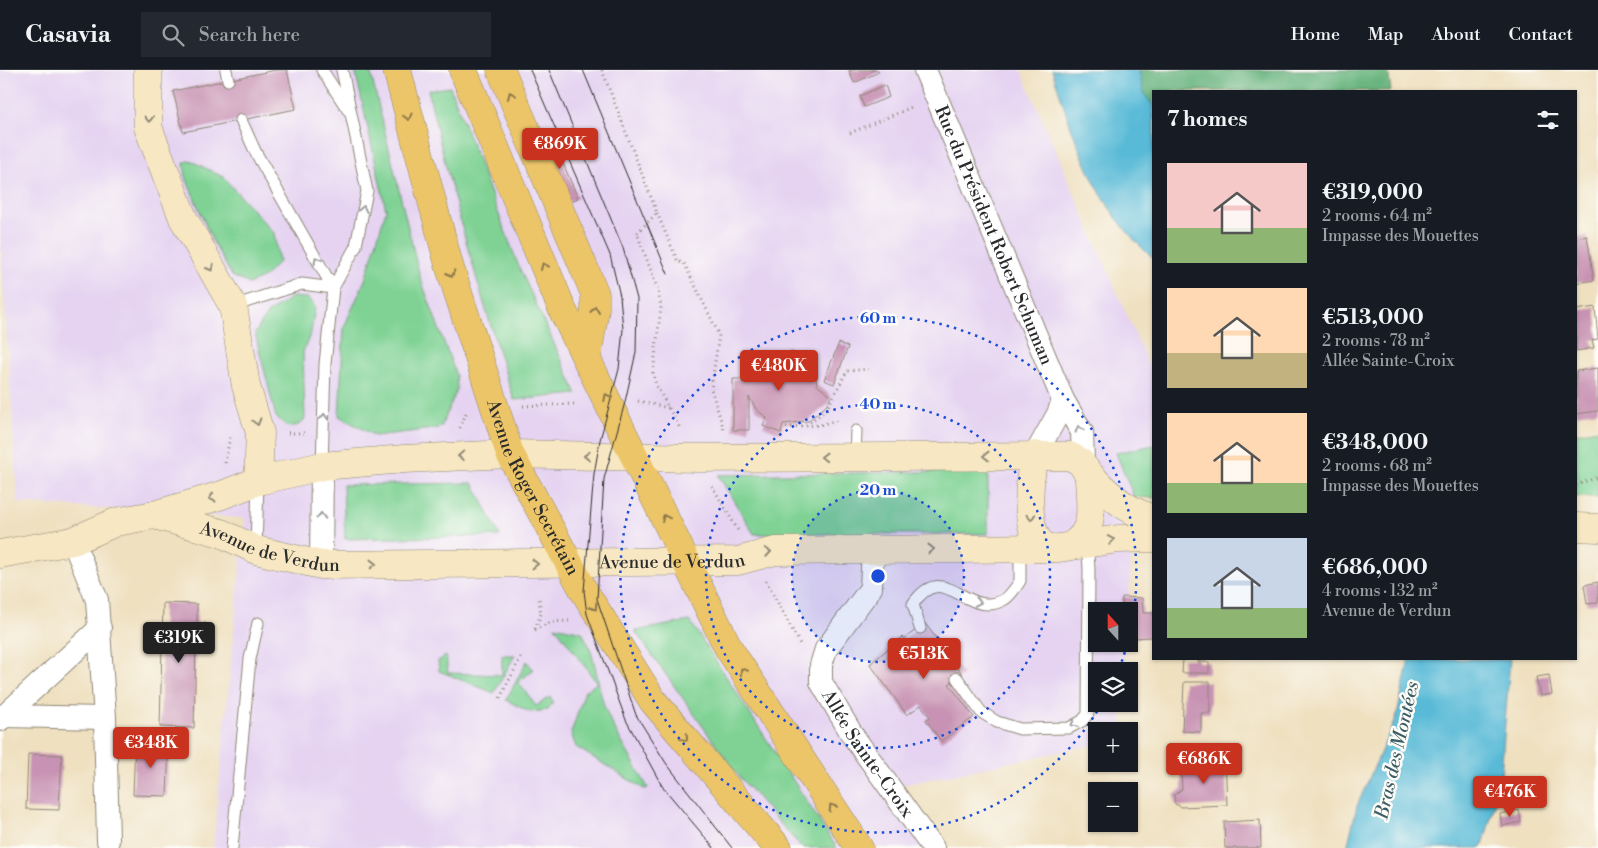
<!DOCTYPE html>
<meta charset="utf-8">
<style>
body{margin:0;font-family:"Libre Bodoni",serif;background:#242831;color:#f1f3f6;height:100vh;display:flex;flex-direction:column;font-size:19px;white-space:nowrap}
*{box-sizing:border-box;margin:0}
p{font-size:16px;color:#9ea1a6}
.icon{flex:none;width:28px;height:28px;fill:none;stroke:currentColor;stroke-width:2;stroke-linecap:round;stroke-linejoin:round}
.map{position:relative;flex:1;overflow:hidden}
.sheet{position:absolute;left:1152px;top:20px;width:425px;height:570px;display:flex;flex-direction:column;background:#171b24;border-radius:0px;box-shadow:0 1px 4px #0004}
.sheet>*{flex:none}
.needle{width:32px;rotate:339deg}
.fabs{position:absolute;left:1088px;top:532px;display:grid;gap:10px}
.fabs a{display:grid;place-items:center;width:50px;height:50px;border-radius:0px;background:#171b24;box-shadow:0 1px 4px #0004;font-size:25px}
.price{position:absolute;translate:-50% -42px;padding:0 11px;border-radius:5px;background:#c8321e;color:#fff;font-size:16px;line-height:32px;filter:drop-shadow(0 1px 2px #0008)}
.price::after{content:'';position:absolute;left:50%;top:30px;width:15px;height:11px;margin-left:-8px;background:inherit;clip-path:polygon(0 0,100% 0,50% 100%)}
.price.selected{background:#222;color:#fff}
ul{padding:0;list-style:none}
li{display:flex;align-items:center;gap:15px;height:125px;padding:0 15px}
li span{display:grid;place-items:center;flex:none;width:140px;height:100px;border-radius:0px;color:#555}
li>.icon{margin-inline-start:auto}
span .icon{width:60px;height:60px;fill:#fffc;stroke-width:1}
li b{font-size:21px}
h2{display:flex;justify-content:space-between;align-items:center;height:60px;padding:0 15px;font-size:21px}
header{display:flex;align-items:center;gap:30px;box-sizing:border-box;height:70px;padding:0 25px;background:#171b24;border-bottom:1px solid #363941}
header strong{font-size:24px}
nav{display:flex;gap:28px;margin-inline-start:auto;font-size:18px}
.search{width:350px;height:45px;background:#242831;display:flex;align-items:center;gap:12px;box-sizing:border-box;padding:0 18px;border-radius:0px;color:#9ea1a6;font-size:19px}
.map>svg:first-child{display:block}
.built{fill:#e5d3f1}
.green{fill:#7fd294;stroke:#557e60}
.forest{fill:#67b47e;stroke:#497054}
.water{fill:#59bad7;stroke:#427281}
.building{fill:#c792b3}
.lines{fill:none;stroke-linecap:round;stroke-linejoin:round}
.lane-casing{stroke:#8d8676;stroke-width:13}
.street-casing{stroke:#8d8676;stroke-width:24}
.secondary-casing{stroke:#8d8676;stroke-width:29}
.primary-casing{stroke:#8d8676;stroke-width:29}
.path{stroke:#8d8676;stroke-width:3;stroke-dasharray:1 4;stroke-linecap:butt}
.lane{stroke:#fff;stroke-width:11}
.street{stroke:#fff;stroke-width:22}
.secondary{stroke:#f7e8c3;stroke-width:28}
.primary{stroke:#ecc569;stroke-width:28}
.tram{stroke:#2b2b2b;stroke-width:1}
.oneway{stroke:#8c784a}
.oneway2{stroke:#918a77}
.oneway3{stroke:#a0a0a0}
.ring{fill:none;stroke:#1d4ed8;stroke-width:2.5;stroke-dasharray:2.5 5}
.labels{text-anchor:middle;stroke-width:5;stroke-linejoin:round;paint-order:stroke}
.street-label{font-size:18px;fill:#2b2b2b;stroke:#fdfcf7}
.water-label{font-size:19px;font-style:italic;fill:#3b5d67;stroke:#fdfcf7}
.centre{fill:#1d4ed8;stroke:#fdfcf7;stroke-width:2.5}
.ring-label{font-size:15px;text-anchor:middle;font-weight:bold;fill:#1d4ed8;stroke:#fdfcf7;stroke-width:5;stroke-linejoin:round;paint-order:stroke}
</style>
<header>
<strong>Casavia</strong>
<div class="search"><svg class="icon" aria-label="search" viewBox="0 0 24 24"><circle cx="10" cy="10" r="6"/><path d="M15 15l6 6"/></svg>Search here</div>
<nav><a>Home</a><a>Map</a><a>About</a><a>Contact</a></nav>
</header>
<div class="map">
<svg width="1598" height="778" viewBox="0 0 1598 778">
<rect width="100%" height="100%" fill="#fdfcf7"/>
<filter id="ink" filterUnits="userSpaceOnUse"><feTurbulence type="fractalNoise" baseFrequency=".02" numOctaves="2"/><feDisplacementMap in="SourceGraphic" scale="10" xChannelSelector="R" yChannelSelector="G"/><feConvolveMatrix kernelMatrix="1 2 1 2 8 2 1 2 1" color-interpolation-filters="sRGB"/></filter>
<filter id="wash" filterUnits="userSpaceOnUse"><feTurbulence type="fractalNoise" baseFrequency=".0096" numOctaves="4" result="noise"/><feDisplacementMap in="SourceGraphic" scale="20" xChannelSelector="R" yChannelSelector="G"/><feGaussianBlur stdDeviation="1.12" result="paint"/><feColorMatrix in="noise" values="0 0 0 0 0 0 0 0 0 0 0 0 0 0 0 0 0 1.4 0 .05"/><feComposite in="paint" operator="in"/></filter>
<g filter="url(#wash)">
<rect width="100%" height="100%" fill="#efe0c0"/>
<path class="built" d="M0 0H1021L1154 308V392L1136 407 1128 541H1096V574H1126L1124 601H1096V634H1123L1121 661H1096V674L898 716 937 778H213L245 448 18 433 0 164Z"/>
<g class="green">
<path d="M355 0H370L420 207 456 305 457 319 441 357 434 359 375 366 339 346 344 257 365 210 386 140Z"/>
<path d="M450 17 519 197 577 324 514 330C481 227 451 125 428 20Z"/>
<path d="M190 90 223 107 274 163 279 192 264 207 249 214 232 206 212 170 186 108 184 93Z"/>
<path d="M292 227 308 228 315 237 311 262 303 282 305 349 299 355 288 357 276 347 255 263 268 243Z"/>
<path d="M1598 359V427H1576V363Z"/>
<path d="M1154 375V428L1134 427 1116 383Z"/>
<path d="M988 401V464H754L718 405Z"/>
<path d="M473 413 500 466 345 469 343 415Z"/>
<path d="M690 551 837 778H802L736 703 635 561Z"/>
<path d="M555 556 582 562C598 587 596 619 608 646 620 671 635 694 648 718L644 719 576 677 571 663 585 621 597 613Z"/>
<path d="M502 585H515L494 623 439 601 438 591 446 586 448 603 502 605Z"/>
<path d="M527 591 533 600 518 612 536 636 550 627 553 632 548 640 530 642 506 630Z"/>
</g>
<path class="forest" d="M1139 0H1388L1391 21H1154V37L1144 23Z"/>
<g class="water">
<path d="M1052 0H1139L1144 23 1154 37V189C1095 138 1075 71 1052 0Z"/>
<path d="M1409 589H1510L1500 717 1482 778H1347L1357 736 1397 645Z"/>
</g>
<g id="blocks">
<g class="building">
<path d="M276 0H287L296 39 183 62 173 21Z"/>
<path d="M852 0H878L879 2 854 13 849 1Z"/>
<path d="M885 15 889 27 864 37 860 26Z"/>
<path d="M552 68 578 128 569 132 543 72Z"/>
<path d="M1587 166 1594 210 1576 213V168Z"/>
<path d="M1595 237 1598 269 1592 270 1594 278 1576 281V240Z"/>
<path d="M839 273 848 277 834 314 824 310Z"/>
<path d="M792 282 806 288 814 296 817 315 831 326 827 335 808 351 783 354 781 363 763 356 767 348 756 339 749 327V360H733V309H745L751 287 768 294 781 284Z"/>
<path d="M1598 298V341L1576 344V301Z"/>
<path d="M1598 512V533L1587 534 1584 515Z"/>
<path d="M1122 527 1142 528 1143 543H1154V567L1133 568V543L1122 541Z"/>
<path d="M163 533 197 534V553H206L205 571 196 570 194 658 160 657Z"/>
<path d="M925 553 963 605 949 614 974 647 941 671 926 650 930 647 921 635 907 645 870 594 902 567 904 569Z"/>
<path d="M1183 589H1198V592H1209V603H1182Z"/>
<path d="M1549 605 1552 624 1540 626 1536 607Z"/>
<path d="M1184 612H1210V643H1201V662L1182 661Z"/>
<path d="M135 671 169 673 167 726 133 725Z"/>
<path d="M28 684 62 685 59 740 26 739Z"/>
<path d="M1225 687 1227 735 1181 737 1175 734 1174 725 1182 719 1181 703 1200 702 1199 689Z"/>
<path d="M1519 740 1521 752 1502 756 1500 744Z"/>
<path d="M1260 750 1261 778H1225L1224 752Z"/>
</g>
</g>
</g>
<g filter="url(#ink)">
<use href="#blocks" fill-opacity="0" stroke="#8d8676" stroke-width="1"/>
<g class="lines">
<defs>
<g id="lane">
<path d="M226 0 228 10"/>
<path d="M322 0 348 40"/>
<path d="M241 50 256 83 333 218 325 294 322 396"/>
<path d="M233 236 302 214 333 218 356 176 367 121 342 0"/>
<path d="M855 387 856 361"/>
<path d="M256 480 258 411"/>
<path d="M920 558 913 534C945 487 967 552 1005 529 1011 525 1016 517 1020 511V491L1026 481"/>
<path d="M957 608 981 642 997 652 1020 659 1069 658 1082 651 1088 644 1089 499 1088 484 1083 476"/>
<path d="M232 778 250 589 258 553"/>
</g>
<g id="street">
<path id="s1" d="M925 0 1063 330 1082 362 1083 392"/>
<path d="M1035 385 1058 344 1063 330"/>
<path d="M73 471 97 530 105 648 108 771"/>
<path id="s2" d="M873 479 871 518 826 579 821 595V612L853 666 933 778"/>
<path d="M321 495 322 396"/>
<path d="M4 646 105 648"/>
<path d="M0 650 100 558"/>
</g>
<g id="secondary">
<path d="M148 0V57L183 148 233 236 246 316 260 363 258 411"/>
<path d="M1035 385C1029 404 1021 474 1051 478"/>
<path id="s3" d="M154 445 221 463 256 480 321 495 738 491 775 481 1059 478 1118 469 1154 468"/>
<path d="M1576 457 1598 458"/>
<path d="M1072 475C1098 459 1089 432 1089 405"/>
<path d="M0 484 73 471 116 452 154 445 222 425 258 411 322 396 404 389 510 384 697 388 1069 386C1087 394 1079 394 1091 406 1108 425 1129 442 1154 449"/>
</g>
<g id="primary">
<path id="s4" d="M397 0 449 195 510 384 584 521 653 631 778 778"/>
<path d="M463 0 563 241 729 579 859 778"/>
<path d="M501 0 595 224V239L587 288"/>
</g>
</defs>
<use href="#lane" class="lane-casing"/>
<use href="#street" class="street-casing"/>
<use href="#secondary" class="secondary-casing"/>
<use href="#primary" class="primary-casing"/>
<g class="path">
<path d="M602 0 657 143 637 163 658 220 661 237 653 303 656 315 681 360"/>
<path d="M850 63 912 37"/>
<path d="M657 143 678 192 684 193 719 265 711 319 724 360"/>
<path d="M638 331 669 338"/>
<path d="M523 336 576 334"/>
<path d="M806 355 826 340 847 301 868 299"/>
<path d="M786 357 820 355 838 350"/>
<path d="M460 358 466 343"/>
<path d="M288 363H304"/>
<path d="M225 393 230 367"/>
<path d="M1576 415 1598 407"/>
<path d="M712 416 739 462"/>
<path d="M766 511 800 574"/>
<path d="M535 559 541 544 539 529"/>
<path d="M535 560 551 552 569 551"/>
<path d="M500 628 522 585"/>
</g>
<use href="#lane" class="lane"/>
<use href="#street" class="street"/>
<use href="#secondary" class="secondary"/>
<use href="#primary" class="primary"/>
<g class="tram">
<path d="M530 0 610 185 620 226 623 259 619 299 600 370 594 404 584 521 587 544 626 650 662 716 714 778"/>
<path d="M549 0 623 178 637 229 636 282 625 332 604 409 597 529 636 645 666 693 732 778"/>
<path d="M583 0 668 204"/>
</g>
</g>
<defs><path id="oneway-chevron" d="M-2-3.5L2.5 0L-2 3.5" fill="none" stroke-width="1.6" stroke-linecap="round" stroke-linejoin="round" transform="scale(1.25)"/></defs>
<g class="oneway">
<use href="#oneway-chevron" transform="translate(511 25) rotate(-113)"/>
<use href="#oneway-chevron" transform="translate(408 47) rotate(75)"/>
<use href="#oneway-chevron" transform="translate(544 196) rotate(-113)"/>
<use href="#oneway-chevron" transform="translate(451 204) rotate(72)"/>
<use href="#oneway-chevron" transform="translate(595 240) rotate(-84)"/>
<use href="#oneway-chevron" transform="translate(607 327) rotate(-117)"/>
<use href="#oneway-chevron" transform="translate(665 448) rotate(-116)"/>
<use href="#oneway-chevron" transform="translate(594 537) rotate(57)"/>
<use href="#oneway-chevron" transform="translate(743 601) rotate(-123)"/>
<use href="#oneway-chevron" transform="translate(685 668) rotate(50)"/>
<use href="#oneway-chevron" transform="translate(832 737) rotate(-123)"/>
</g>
<g class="oneway2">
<use href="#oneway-chevron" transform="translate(149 49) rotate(89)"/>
<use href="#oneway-chevron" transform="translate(211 198) rotate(60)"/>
<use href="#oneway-chevron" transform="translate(257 352) rotate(74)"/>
<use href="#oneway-chevron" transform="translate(461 386) rotate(177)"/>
<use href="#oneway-chevron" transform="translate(587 386) rotate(-178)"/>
<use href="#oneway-chevron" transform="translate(986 386) rotate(180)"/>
<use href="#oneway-chevron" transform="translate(824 387) rotate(180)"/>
<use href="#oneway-chevron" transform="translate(212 428) rotate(164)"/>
<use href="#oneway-chevron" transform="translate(1031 447) rotate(87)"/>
<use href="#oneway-chevron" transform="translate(1111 470) rotate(-10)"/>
<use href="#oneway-chevron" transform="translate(931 479)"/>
<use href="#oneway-chevron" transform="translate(768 482) rotate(-10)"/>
<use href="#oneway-chevron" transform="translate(373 494) rotate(-1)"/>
<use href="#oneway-chevron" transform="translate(535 494)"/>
</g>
<g class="oneway3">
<use href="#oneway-chevron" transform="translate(363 139) rotate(-78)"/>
<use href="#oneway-chevron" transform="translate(317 190) rotate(-120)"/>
<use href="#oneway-chevron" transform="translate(324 347) rotate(-88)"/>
<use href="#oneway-chevron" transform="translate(1079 359) rotate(-107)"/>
<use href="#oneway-chevron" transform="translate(321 446) rotate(-89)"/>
<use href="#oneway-chevron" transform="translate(978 532) rotate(11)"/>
<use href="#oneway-chevron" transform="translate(1074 654) rotate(154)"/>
</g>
</g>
<circle cx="878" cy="506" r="86" fill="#1d4ed8" fill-opacity=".12"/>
<g class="ring">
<circle cx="878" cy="506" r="86"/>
<circle cx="878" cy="506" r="172"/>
<path d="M1127 575A258 258 0 0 1 1118 601M1101 635A258 258 0 1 1 1129 566"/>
</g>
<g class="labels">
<g class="street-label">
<text dy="6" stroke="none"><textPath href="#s1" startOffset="179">Rue du Président Robert Schuman</textPath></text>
<text dy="6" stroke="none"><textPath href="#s4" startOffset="440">Avenue Roger Secrétain</textPath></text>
<text dy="6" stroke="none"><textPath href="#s3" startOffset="121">Avenue de Verdun</textPath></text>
<text dy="6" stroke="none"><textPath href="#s3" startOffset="526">Avenue de Verdun</textPath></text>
<text dy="6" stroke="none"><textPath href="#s2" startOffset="234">Allée Sainte-Croix</textPath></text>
</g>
<g class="water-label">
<text transform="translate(1396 680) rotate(-77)" y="7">Bras des Montées</text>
</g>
</g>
<circle cx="878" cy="506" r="8" class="centre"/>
<g class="ring-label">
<text x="878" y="253">60 m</text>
<text x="878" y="339">40 m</text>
<text x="878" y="425">20 m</text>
</g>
</svg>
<div class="fabs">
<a><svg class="needle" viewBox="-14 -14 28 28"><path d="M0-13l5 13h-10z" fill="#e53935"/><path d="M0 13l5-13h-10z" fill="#9ea1a6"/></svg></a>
<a><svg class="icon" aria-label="layers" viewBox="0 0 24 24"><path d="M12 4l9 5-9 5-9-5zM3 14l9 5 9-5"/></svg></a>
<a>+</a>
<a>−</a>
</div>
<b class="price" style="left:560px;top:100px">€869K</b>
<b class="price" style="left:779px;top:322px">€480K</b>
<b class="price selected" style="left:179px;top:594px">€319K</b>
<b class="price" style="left:924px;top:610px">€513K</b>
<b class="price" style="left:151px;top:699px">€348K</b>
<b class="price" style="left:1204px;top:715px">€686K</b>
<b class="price" style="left:1510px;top:748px">€476K</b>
<section class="sheet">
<h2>7 homes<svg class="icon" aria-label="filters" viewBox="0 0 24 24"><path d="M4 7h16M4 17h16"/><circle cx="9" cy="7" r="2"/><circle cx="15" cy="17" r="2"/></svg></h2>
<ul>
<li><span style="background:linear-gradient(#f6c9c9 65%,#8fb573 0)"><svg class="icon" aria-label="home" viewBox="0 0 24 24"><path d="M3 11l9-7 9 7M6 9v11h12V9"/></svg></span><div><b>€319,000</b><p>2 rooms · 64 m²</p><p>Impasse des Mouettes</p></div></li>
<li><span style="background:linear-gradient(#ffd9b3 65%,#c2b280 0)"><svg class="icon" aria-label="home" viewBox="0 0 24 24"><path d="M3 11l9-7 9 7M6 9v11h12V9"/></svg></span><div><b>€513,000</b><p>2 rooms · 78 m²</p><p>Allée Sainte-Croix</p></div></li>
<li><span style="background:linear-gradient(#ffd9b3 70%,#8fb573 0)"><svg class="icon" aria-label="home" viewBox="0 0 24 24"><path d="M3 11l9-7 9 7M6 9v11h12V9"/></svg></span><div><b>€348,000</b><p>2 rooms · 68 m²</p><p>Impasse des Mouettes</p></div></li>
<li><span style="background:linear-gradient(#c9d6e8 70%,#8fb573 0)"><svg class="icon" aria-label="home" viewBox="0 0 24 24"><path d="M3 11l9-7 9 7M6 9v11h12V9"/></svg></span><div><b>€686,000</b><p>4 rooms · 132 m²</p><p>Avenue de Verdun</p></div></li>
</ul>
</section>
</div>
